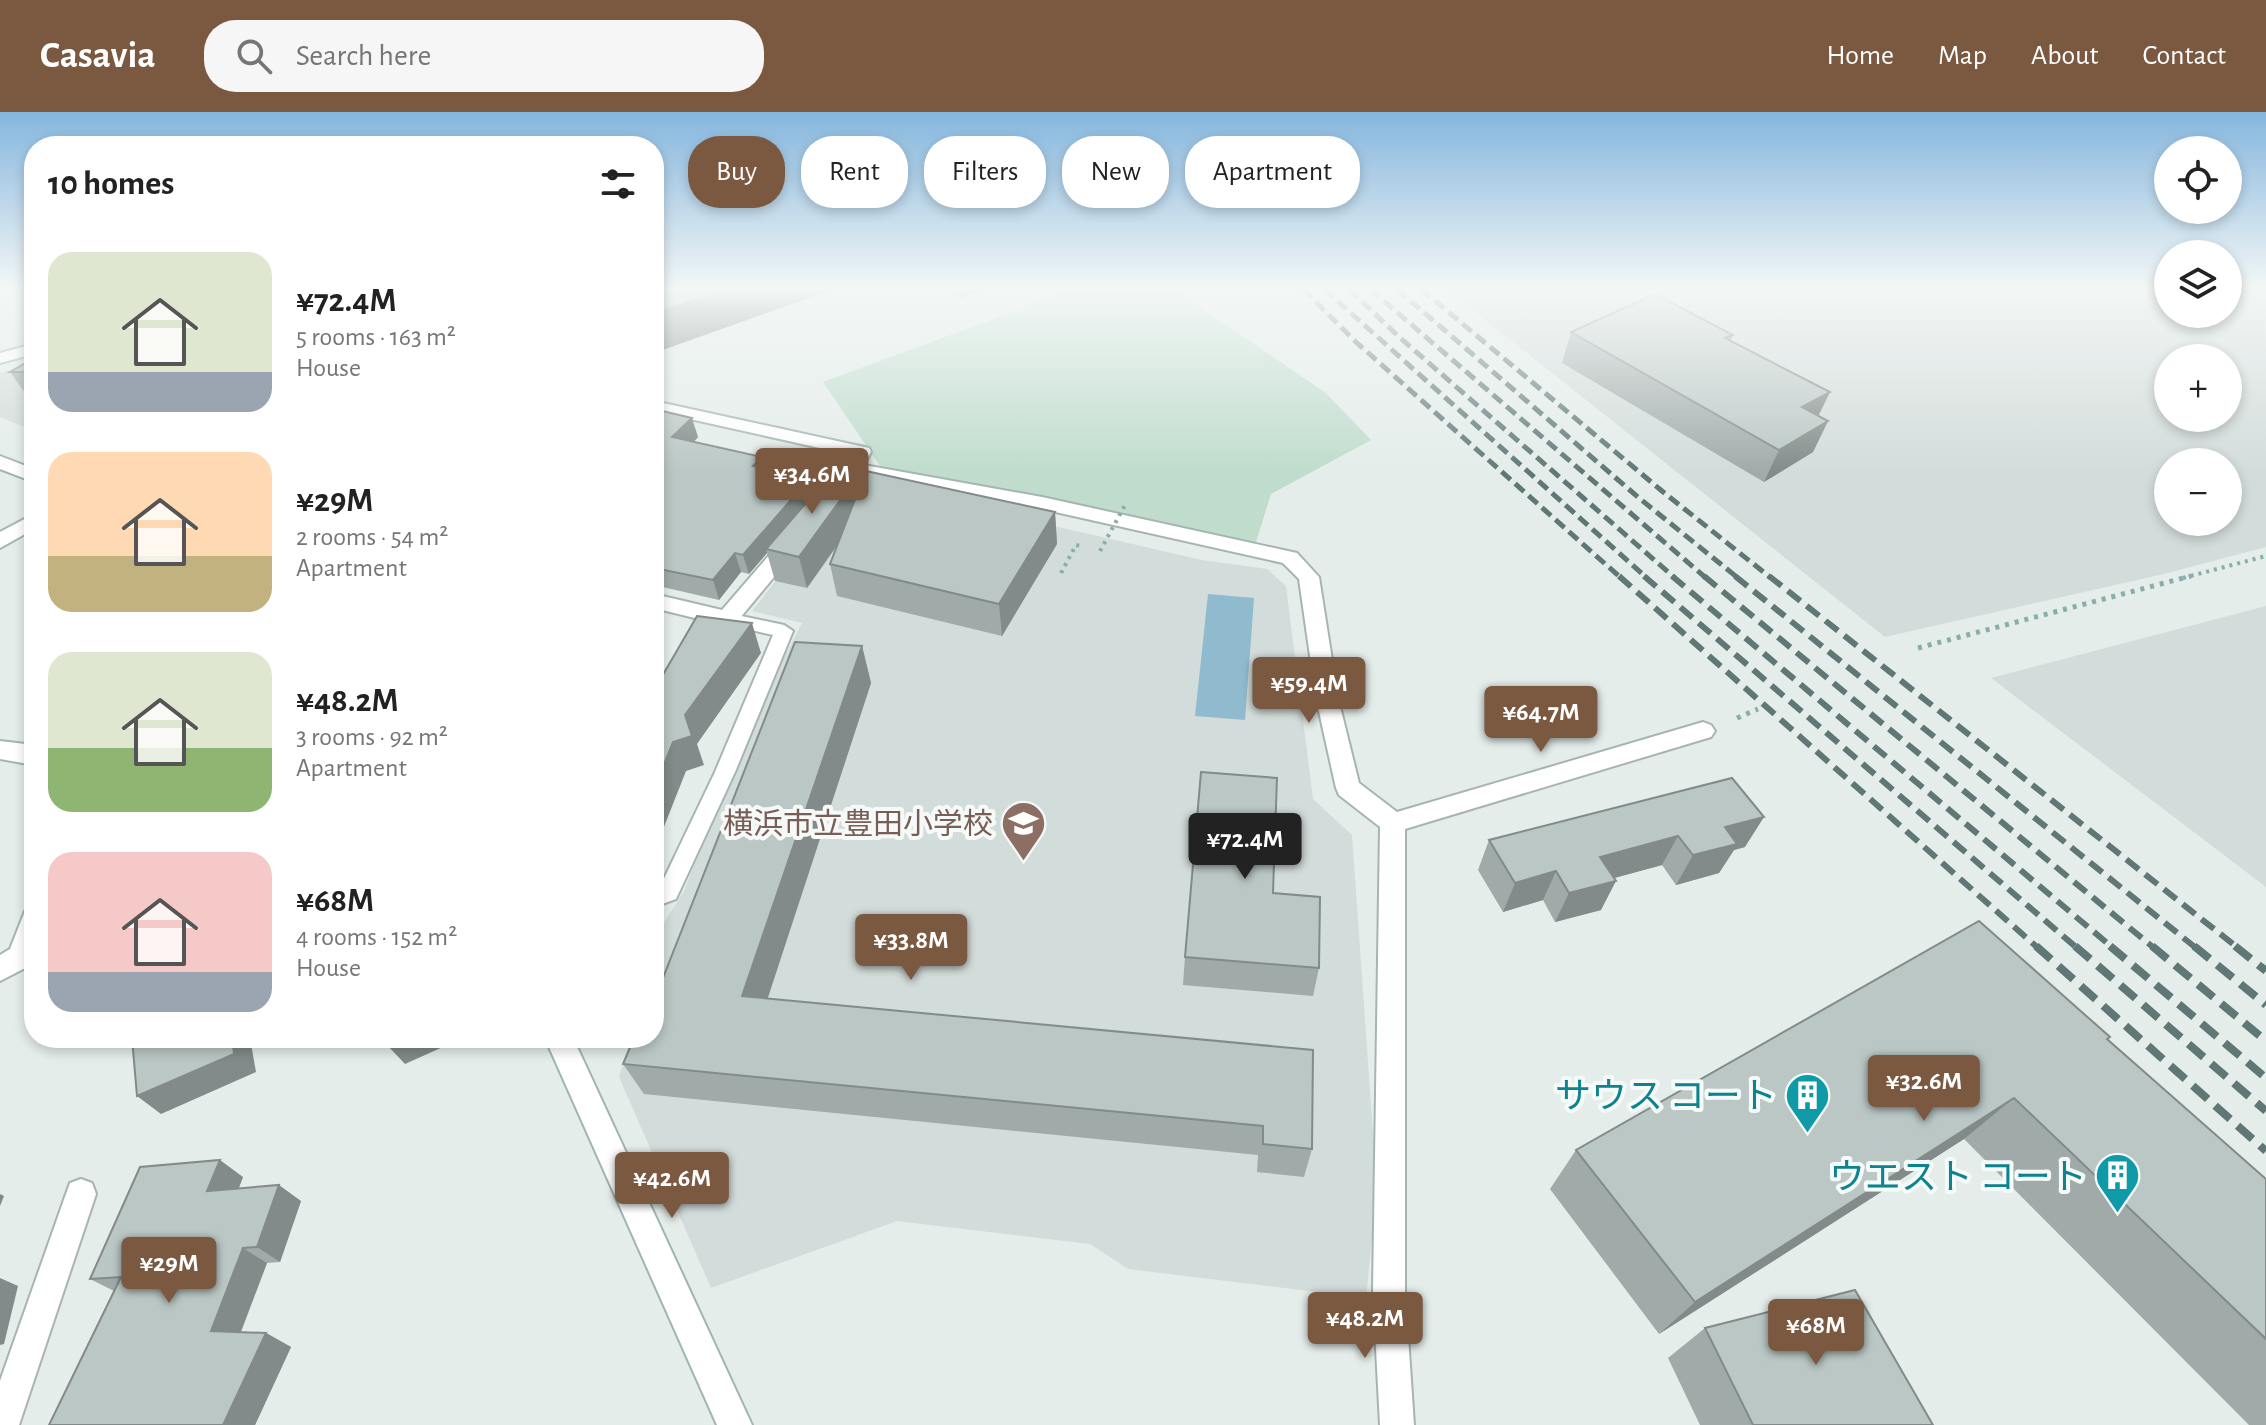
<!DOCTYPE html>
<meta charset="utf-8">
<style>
body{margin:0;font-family:"Alegreya Sans","Noto Sans JP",sans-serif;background:#f6f6f6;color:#222;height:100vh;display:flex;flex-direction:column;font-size:30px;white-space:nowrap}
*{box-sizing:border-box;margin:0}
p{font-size:26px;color:#767676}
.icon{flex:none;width:44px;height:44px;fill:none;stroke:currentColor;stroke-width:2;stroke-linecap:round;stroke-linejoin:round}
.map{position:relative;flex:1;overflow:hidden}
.details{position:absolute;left:24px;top:24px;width:640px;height:912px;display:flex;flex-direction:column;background:#fff;border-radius:32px;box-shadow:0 4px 12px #0003}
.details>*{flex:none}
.guide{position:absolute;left:688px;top:24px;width:760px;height:72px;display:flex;gap:16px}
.buttons{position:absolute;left:2154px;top:24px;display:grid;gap:16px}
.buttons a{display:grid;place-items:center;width:88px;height:88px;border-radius:50%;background:#fff;box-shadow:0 4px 12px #0003;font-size:40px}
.price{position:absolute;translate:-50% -68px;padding:0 18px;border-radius:8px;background:#7b5941;color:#fff;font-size:26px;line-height:52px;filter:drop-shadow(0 2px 4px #0008)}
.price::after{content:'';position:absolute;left:50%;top:48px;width:24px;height:18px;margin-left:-12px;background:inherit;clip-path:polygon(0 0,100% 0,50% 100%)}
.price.selected{background:#222;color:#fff}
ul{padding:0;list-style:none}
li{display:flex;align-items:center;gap:24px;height:200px;padding:0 24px}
li span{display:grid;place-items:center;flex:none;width:224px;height:160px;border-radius:24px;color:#555}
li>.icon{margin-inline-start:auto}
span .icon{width:96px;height:96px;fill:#fffc;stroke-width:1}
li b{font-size:34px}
h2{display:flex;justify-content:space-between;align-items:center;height:96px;padding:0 24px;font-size:34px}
.tag{padding:0 28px;border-radius:32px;background:#fff;box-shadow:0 4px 12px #0003;font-size:28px;line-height:72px}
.tag.selected{background:#7b5941;color:#fff}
header{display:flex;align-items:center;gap:48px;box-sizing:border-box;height:112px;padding:0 40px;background:#7b5941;color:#fff}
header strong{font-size:38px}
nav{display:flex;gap:44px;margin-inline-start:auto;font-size:28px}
.search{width:560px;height:72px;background:#f6f6f6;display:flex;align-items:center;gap:20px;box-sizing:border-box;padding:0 28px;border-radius:32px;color:#767676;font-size:30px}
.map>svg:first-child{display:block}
.built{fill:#d2dcda;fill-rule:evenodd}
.green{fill:#bfdccc}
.water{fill:#90bacd}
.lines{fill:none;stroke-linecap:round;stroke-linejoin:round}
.service-casing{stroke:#a7b5b2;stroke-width:4}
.minor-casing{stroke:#a7b5b2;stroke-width:4}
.secondary-casing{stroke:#a0b5b1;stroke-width:4}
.path-far1{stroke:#87aea8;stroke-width:4;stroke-dasharray:3 5;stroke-linecap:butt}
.path{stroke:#87aea8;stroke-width:5;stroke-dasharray:4 6;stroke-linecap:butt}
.service{fill:#fff;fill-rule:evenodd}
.minor{fill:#fff;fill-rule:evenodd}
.secondary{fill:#fff;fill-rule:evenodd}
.rail-far2{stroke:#5f7876;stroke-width:5;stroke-dasharray:12 6;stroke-linecap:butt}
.rail-far1{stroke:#5f7876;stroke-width:6;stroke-dasharray:16 8;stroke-linecap:butt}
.rail{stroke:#5f7876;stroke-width:8;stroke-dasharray:20 10;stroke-linecap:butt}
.path-bridge{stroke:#87aea8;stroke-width:4;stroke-dasharray:3 5;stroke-linecap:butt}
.wall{fill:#a0aba9}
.shaded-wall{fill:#828b89}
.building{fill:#bac7c4;stroke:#828b89;stroke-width:2}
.labels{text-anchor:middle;stroke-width:8;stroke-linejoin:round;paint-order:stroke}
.education-label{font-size:30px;fill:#785e54;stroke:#f5f9f8;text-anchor:end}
.near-culture-label{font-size:36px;fill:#0d838f;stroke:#f5f9f8;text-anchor:end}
</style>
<header>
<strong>Casavia</strong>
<div class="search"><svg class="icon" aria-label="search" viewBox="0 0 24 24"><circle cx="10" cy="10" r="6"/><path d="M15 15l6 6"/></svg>Search here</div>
<nav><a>Home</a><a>Map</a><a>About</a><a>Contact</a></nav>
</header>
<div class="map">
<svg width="2266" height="1313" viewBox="0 0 2266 1313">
<rect width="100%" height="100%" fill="#e4edea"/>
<g class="built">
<path d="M1446 177H2168V202H2228V177H2266V435L2164 462 1885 525ZM2168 246H2228V306H2168ZM2168 350H2228V410H2168Z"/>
<path d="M34 252V316L32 318 0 305V261Z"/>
<path d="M862 370 1202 448 1267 457 1286 474 1313 687 1352 723 1377 1078 1366 1186 1128 1157 1090 1132 897 1109 711 1176 619 965 631 926H654V846L665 809 684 779 740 631 802 511 752 499 848 376Z"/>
<path d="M2266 494V775L1991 566Z"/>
</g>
<path class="green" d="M1075 177H1173L1326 281 1371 328 1271 382 1255 433 882 357 823 270Z"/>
<path class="water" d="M1208 482 1254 486 1245 608 1195 604Z"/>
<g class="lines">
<defs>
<path id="service" d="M727 501 784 513 793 519 735 660 676 787 654 795V777L660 775 715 660 773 523 721 511 718 507 721 503Z"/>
<g id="minor">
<path d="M34 232V242L0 251V241Z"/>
<path d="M654 289 869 336 871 340 864 353 1042 385 1297 441 1319 465 1338 586 1359 671 1397 700 1703 610 1711 613 1715 619 1711 625 1405 717V1179L1414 1313H1380L1373 1179 1380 715 1339 683 1336 676 1316 586 1299 467 1283 451 1042 397 858 364 853 371H839L836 367 851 343 654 299Z"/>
<path d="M34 402V417L0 436V420Z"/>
<path d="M791 424 798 426 801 431 798 436 735 512 727 514 654 496V482L722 498 784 426Z"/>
<path d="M0 629 34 633V653L0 647Z"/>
<path d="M34 796V846L31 853 0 869V843L10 837 25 799Z"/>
<path d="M81 1067 92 1071 96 1082 19 1313H0V1269L66 1082 70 1071Z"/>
</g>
<g id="secondary">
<path d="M0 344 34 357V370L0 357Z"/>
<path d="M545 926H573L752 1313H717Z"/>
</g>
</defs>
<use href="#service" class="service-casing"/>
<use href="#minor" class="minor-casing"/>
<use href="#secondary" class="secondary-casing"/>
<g class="path-far1">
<path d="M1061 461 1076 433 1080 434"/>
<path d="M2183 466 2266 444"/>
</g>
<g class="path">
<path d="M1918 536 2191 464"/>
<path d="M1737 606 1758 597"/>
</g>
<use href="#service" class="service"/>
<use href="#minor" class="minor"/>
<use href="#secondary" class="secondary"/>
<g class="rail-far2">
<path d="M1303 177 1356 230 1621 466"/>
<path d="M1324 177 1647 466"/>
<path d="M1349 177 1398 224 1675 466"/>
<path d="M1370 177 1706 466"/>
<path d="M1397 177 1639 386 1738 466"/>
<path d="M1421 177 1662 379 1771 466"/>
</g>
<g class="rail-far1">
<path d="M1619 464 2038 836"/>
<path d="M1644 464 2077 836"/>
<path d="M1672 464 2113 836"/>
<path d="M1704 464 2154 836"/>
<path d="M1735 464 2196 836"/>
<path d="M1769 464 2238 836"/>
</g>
<g class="rail">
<path d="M2036 834 2266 1039"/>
<path d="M2075 834 2266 999"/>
<path d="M2110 834 2266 966"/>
<path d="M2152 834 2266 929"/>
<path d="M2194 834 2266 893"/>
<path d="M2235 834 2266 859"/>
</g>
<path class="path-bridge" d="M1100 439 1125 393"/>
</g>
<g class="wall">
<path d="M951 177H985L961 186Z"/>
<path d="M1571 220 1733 223 1731 229 1819 304 1828 309 1813 340 1764 370 1562 251Z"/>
<path d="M34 246V282H26L10 260Z"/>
<path d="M34 290V324L26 315Z"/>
<path d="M654 297 698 325 694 330 766 357 810 366 814 382 857 365 859 377 1055 400 1057 432 1002 524 837 484 830 452 837 434 807 476 775 469 767 441 749 462 741 460 719 488 654 473Z"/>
<path d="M862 534 871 571 767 887 1313 938 1312 1037 1304 1065 1257 1060 1258 1043 644 982 623 952Z"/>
<path d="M1732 666 1745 735 1734 738 1719 761 1676 773 1662 753 1614 766 1601 798 1555 810 1543 788 1503 800 1478 758 1489 728Z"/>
<path d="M1273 781 1319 856 1313 884 1183 873 1185 845Z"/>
<path d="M2107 927 2266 1067V1313H2249L1964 1027 1659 1222 1550 1077 1576 1038Z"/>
<path d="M243 1065 239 1076 301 1089 280 1150 267 1151 241 1220 266 1221 291 1235 255 1313 114 1179 90 1167Z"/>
<path d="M1705 1216 1933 1313H1700L1668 1246Z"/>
</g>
<g class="shaded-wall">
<path d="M727 177H834L657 240 654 230V202Z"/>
<path d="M960 177H985L961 186Z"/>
<path d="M1830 280 1815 311 1802 295Z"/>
<path d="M692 306 698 325 679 344 672 325Z"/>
<path d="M1828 309 1813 340 1764 370 1779 338Z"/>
<path d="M762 345 768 364 753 354Z"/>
<path d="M857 365 863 396 807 476 799 445Z"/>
<path d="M810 366 815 386 766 437 767 441 749 462 743 443Z"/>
<path d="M1055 400 1057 432 1002 524 999 492Z"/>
<path d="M735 441 741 460 719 488 713 468Z"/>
<path d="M752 511 761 541 697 632 704 653 686 659 654 740V677L685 603Z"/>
<path d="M862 534 871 571 758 916 742 884Z"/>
<path d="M1764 705 1745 735 1734 738 1719 761 1676 773 1693 743 1725 715Z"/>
<path d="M1678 724 1662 753 1585 774 1600 745Z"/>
<path d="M1556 759 1543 788 1503 800 1515 771Z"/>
<path d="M1616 769 1601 798 1555 810 1569 781Z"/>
<path d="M232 926H250L256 960 161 1002 137 984Z"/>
<path d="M404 926H463L405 952 387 933Z"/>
<path d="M2014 986 1964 1027 1659 1222 1695 1190Z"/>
<path d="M220 1048 243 1065 231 1095 207 1079Z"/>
<path d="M279 1073 301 1089 280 1150 257 1135Z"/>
<path d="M0 1082 4 1084 0 1094Z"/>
<path d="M243 1136 267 1151 236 1232 211 1219Z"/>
<path d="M0 1166 18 1174 4 1232 0 1233Z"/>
<path d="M266 1221 291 1235 255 1313H223Z"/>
</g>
<g class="building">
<path d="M654 177H727L654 202Z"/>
<path d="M1655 182 1733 223 1725 226 1830 280 1802 295 1828 309 1779 338 1571 220Z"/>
<path d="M34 246V260H10Z"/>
<path d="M34 290V317L26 315Z"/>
<path d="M654 297 692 306 672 325 762 345 753 354 810 366 743 443 735 441 713 468 654 456Z"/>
<path d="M866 359 1055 400 999 492 830 452Z"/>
<path d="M833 360 857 365 799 445 766 437Z"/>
<path d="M697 504 752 511 685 603 692 624 673 630 654 677V575L657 573Z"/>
<path d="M795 530 862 534 742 884 1313 938 1312 1037 1263 1032V1014L623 952 634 926H654V877L659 876Z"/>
<path d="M1201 660 1277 666 1273 781 1320 785 1319 856 1185 845Z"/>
<path d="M1732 666 1764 705 1725 715 1737 732 1693 743 1678 724 1600 745 1616 769 1569 781 1556 759 1515 771 1489 728Z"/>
<path d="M1979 809 2110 925 2107 927 2266 1067V1227L2014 986 1695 1190 1576 1038Z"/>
<path d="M132 926H232L234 942 137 984Z"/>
<path d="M386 926H404L387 933Z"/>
<path d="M220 1048 207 1079 279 1073 257 1135 243 1136 211 1219 266 1221 223 1313H49L121 1165 90 1167 140 1055Z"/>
<path d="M1855 1178 1933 1313H1753L1705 1216Z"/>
</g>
<linearGradient id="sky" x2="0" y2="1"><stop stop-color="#85b6dd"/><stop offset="0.49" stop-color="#f3f7f6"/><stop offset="1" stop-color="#f3f7f6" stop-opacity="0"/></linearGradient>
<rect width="2266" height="361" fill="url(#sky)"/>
<defs>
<symbol id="school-pin" viewBox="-11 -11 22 30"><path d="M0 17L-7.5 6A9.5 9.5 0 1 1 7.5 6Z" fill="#8d6e63" stroke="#f5f9f8"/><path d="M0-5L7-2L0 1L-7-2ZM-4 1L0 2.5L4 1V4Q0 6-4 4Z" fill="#fff"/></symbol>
<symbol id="building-pin" viewBox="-11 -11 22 30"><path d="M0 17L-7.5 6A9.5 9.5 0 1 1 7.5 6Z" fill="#0f9aa8" stroke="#f5f9f8"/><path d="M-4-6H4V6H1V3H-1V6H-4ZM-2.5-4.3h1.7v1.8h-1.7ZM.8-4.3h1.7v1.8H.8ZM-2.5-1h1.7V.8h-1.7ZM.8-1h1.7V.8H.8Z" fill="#fff"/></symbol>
</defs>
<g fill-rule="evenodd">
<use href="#school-pin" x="998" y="686" width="51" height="69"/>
<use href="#building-pin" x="1782" y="958" width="51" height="69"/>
<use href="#building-pin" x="2092" y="1038" width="51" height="69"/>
</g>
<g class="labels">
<g class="education-label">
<text x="993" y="722">横浜市立豊田小学校</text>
</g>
<g class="near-culture-label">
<text x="1777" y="996">サウス コート</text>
<text x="2087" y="1077">ウエスト コート</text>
</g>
</g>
</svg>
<div class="buttons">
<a><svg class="icon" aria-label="locate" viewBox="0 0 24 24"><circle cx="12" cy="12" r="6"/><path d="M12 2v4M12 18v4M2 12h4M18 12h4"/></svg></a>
<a><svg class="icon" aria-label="layers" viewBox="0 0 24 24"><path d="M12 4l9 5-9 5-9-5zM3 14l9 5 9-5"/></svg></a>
<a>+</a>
<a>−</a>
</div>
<b class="price" style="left:812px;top:404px">¥34.6M</b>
<b class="price" style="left:1309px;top:613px">¥59.4M</b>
<b class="price" style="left:1541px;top:642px">¥64.7M</b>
<b class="price selected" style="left:1245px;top:769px">¥72.4M</b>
<b class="price" style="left:911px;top:870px">¥33.8M</b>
<b class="price" style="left:1924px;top:1011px">¥32.6M</b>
<b class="price" style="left:672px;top:1108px">¥42.6M</b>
<b class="price" style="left:169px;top:1193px">¥29M</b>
<b class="price" style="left:1365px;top:1248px">¥48.2M</b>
<b class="price" style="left:1816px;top:1255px">¥68M</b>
<div class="guide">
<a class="tag selected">Buy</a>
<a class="tag">Rent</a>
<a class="tag">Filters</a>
<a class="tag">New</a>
<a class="tag">Apartment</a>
</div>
<section class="details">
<h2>10 homes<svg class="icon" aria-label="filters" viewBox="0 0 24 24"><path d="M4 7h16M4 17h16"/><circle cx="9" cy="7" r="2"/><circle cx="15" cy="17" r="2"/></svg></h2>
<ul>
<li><span style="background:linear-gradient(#dfe7d0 75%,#9aa5b1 0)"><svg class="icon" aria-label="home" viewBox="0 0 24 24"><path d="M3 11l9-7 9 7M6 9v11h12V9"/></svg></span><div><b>¥72.4M</b><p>5 rooms · 163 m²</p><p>House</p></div></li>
<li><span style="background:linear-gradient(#ffd9b3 65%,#c2b280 0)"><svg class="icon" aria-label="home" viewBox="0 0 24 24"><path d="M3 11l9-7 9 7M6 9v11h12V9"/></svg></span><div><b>¥29M</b><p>2 rooms · 54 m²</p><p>Apartment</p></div></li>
<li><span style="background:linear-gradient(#dfe7d0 60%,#8fb573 0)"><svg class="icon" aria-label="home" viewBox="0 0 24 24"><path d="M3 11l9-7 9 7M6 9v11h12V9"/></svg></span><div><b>¥48.2M</b><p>3 rooms · 92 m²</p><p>Apartment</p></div></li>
<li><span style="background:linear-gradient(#f6c9c9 75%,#9aa5b1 0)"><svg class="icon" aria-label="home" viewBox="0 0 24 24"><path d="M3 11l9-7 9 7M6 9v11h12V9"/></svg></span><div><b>¥68M</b><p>4 rooms · 152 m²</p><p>House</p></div></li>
</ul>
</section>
</div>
